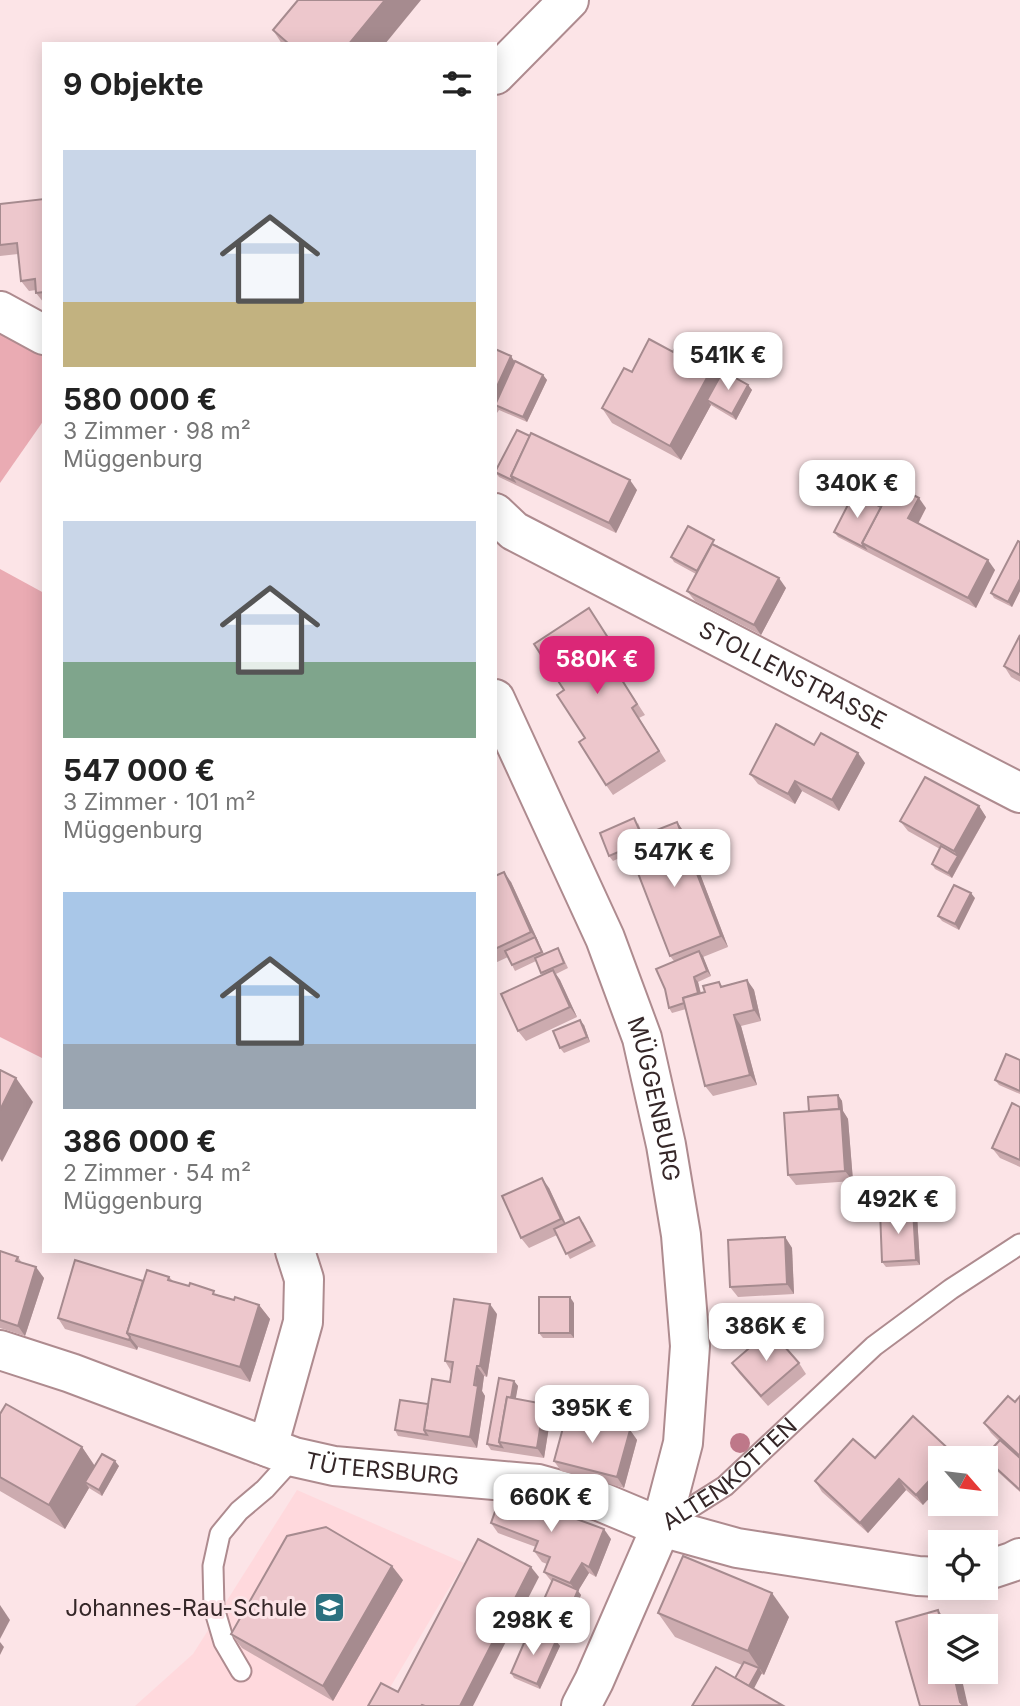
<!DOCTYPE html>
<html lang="de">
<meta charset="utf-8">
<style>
body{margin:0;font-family:Inter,sans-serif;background:#f2f2f2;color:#222;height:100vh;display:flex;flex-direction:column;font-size:26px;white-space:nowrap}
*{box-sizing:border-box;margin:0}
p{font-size:23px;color:#767676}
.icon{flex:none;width:38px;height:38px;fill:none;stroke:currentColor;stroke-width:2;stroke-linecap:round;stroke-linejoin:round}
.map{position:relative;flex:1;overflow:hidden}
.side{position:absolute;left:42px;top:42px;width:455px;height:1211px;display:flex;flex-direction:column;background:#fff;border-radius:0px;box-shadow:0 4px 18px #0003}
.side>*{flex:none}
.needle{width:46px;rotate:118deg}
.tools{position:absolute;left:928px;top:1446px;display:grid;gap:14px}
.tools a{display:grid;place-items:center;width:70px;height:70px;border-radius:0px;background:#fff;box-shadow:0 4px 18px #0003;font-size:35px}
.price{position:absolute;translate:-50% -60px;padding:0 16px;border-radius:14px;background:#fff;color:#222;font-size:23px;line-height:46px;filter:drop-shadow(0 2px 4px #0008)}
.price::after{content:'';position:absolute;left:50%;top:42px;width:21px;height:16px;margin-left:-10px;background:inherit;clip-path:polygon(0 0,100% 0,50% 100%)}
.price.on{background:#db2777;color:#fff}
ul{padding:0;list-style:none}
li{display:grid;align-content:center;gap:14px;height:371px;padding:0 21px}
li span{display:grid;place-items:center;height:217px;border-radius:0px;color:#555}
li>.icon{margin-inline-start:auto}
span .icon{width:126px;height:126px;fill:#fffc;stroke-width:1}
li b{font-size:30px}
h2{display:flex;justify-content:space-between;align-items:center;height:84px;padding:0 21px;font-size:30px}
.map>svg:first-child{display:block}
.built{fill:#ffd9dd}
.green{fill:#eaabb3}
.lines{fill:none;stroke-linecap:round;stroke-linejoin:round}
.service-casing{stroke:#ae8b8f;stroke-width:23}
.minor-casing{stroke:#ae8b8f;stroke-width:42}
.secondary-casing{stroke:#ae8b8f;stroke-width:42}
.service{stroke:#fff;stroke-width:19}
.minor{stroke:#fff;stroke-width:38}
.secondary{stroke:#fff;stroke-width:38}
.tree{fill:#be7889}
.wall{fill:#ccabaf}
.shaded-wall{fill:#a68b8f}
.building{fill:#edc7cc;stroke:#a68b8f;stroke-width:2}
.labels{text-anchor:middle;stroke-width:6;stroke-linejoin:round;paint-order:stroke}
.street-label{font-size:23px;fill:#352728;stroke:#fce4e7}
.poi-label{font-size:23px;fill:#352728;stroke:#fce4e7;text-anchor:end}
</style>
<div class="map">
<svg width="1020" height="1706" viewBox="0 0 1020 1706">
<rect width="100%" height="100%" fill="#fce4e7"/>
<path class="built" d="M297 1490 464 1563 379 1706H135L193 1654Z"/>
<g class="green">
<path d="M0 332 44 356V420L0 483Z"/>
<path d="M0 569 44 593V1059L0 1037Z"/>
</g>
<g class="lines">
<defs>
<g id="service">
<path id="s1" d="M665 1524 725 1486 874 1346 951 1289 1020 1244"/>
<path d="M241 1671 224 1642 214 1608 213 1566 220 1534 239 1511 265 1489 294 1457"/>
</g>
<g id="minor">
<path d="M0 311 44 335"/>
<path id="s2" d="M495 513 514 531 1020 793"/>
<path id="s3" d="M0 1350 71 1373 294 1457 334 1466 538 1484 599 1501 661 1527 737 1548 918 1576 940 1577"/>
<path d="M268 1447 303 1322 304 1279 295 1251"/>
<path d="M985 1571 1012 1562 1020 1558"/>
</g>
<g id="secondary">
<path d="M495 75 569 0"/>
<path id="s4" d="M495 699 605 938 642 1038 666 1145 681 1235 690 1346 683 1443 661 1527 594 1681 581 1706"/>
</g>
</defs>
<use href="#service" class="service-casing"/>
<use href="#minor" class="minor-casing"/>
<use href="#secondary" class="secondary-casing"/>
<use href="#service" class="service"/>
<use href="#minor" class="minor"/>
<use href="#secondary" class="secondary"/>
</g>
<circle class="tree" cx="740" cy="1443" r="10"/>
<g class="wall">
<path d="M273 30 385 44H282Z"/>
<path d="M44 199V303L36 293V290L29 291 21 281 18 254 0 256V204Z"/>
<path d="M495 349 515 361 543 375 547 380 527 422 499 410 497 413 495 412Z"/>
<path d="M673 352 716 361 723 371 748 385 752 390 736 420 711 405 681 460 612 423 602 408 632 372Z"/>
<path d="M495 472 637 490 616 533 499 477Z"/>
<path d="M881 507 926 508 918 524 995 570 976 608 838 537 834 532Z"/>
<path d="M1020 542V591L1012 607 994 598 991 593Z"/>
<path d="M718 545 717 546 786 588 761 635 695 601 687 591 696 574 674 562 671 557Z"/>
<path d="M589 608 627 665 617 672 645 715 639 718 666 761 613 795 606 785 564 690Z"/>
<path d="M1020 635V682L1011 677 1004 666Z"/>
<path d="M814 745 865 763 839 811 802 791 795 804 758 784 750 774Z"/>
<path d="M979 806 986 817 952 878 935 869 932 864 940 849 908 831 900 821Z"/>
<path d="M677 822 684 832 728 947 703 957 711 976 698 982 701 993 705 992 719 982 722 986 747 980 754 990 761 1021 741 1026 757 1085 713 1096 705 1086 686 1009 672 1013 669 1008 674 961 670 956 630 853 613 861 609 856 638 823 643 835Z"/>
<path d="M495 876 511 882 544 954 561 953 568 968 556 974 560 980 577 1017 526 1041 518 1031 542 975 536 961 515 971 508 957 495 963Z"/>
<path d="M975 898 959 930 942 921 938 916Z"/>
<path d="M584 1025 590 1042 564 1053 560 1048Z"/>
<path d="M1020 1060V1094L999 1085 995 1080Z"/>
<path d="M838 1095 842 1101 843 1111 848 1119 853 1181 796 1185 788 1175 809 1111Z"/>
<path d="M1020 1107V1167L1000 1158 992 1148Z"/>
<path d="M549 1188 566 1224 583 1222 596 1246 570 1259 557 1235 529 1248 521 1238Z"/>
<path d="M917 1215 920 1265 886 1267 882 1262Z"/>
<path d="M785 1237 792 1248 794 1294 738 1297 730 1287Z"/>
<path d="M0 1251 18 1257 22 1263 44 1278 25 1336 0 1328Z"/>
<path d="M169 1277 173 1281 234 1300 259 1305 270 1319 250 1382 138 1347 137 1350 65 1329 58 1318 143 1281Z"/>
<path d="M574 1303V1338H543L539 1333Z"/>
<path d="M497 1314 487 1377 484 1376 482 1391 485 1396 477 1448 398 1436 395 1430 428 1404 450 1382 451 1371 445 1361Z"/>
<path d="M732 1363H799L806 1374 768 1406 739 1373Z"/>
<path d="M514 1381 518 1386 515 1399 544 1404 551 1414 544 1458 491 1450 487 1444Z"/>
<path d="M1020 1396V1492L985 1460V1458L999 1441 991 1433 984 1423 1015 1402Z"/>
<path d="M0 1414 82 1447 95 1466H119L102 1496 89 1488 65 1529 0 1491Z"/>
<path d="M630 1430 637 1440 624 1488 561 1471 554 1461Z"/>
<path d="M954 1454 956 1458H940L923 1505 906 1490 868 1533 822 1492 815 1481 875 1458Z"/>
<path d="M491 1523 611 1539 596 1577 589 1573 578 1591 581 1595 566 1631 541 1620 537 1615 552 1582 544 1572 547 1564 542 1562 534 1551 536 1547 498 1533Z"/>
<path d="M403 1580 333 1701 242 1648 231 1634Z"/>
<path d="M658 1613 789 1617 764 1675 762 1674 735 1678 742 1665 675 1637Z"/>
<path d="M556 1641 560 1646 540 1689 514 1678 511 1673Z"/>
</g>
<g class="shaded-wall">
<path d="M385 0H421L385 44H349Z"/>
<path d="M511 356 518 367 495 405V391Z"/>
<path d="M716 361 727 376 707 400 711 405 681 460 670 446Z"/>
<path d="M543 375 547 380 527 422 523 417Z"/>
<path d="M748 385 752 390 736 420 732 414Z"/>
<path d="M630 480 637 490 616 533 609 523Z"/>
<path d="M919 498 926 508 915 529 908 518Z"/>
<path d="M988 560 995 570 976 608 968 598Z"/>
<path d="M779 578 786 588 761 635 754 625Z"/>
<path d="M1020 579V591L1012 607 1008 602Z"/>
<path d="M858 753 865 763 839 811 832 800Z"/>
<path d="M795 781 802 791 795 804 788 794Z"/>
<path d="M979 806 986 817 961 861 954 851Z"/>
<path d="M677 822 684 832 728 947 721 936Z"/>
<path d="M958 856 961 861 952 878 948 873Z"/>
<path d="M504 872 511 882 539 943 531 932Z"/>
<path d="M971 893 975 898 959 930 955 924Z"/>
<path d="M699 951 703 956 711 976 707 971Z"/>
<path d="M553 970 560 980 577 1017 570 1007Z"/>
<path d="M694 977 698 982 703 1004 700 999Z"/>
<path d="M747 980 754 990 761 1021 754 1010Z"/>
<path d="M734 1015 741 1026 757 1085 750 1075Z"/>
<path d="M580 1020 584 1025 590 1042 587 1037Z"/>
<path d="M16 1078 33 1102 2 1162 0 1159V1110Z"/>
<path d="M838 1095 842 1101 843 1111 848 1119 853 1181 845 1171Z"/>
<path d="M542 1178 549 1188 568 1229 561 1219Z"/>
<path d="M913 1210 917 1215 920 1265 916 1260Z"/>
<path d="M785 1237 792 1248 794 1294 787 1284Z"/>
<path d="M36 1267 44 1278 25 1336 18 1326Z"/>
<path d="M570 1297 574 1303V1338L570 1333Z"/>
<path d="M490 1304 497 1314 487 1377 480 1366Z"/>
<path d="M259 1305 270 1319 250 1382 240 1367Z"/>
<path d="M130 1337 138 1347 137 1350 129 1340Z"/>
<path d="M477 1366 484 1376 482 1391 485 1396 477 1448 470 1437Z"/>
<path d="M514 1381 518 1386 508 1443H503Z"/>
<path d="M544 1404 551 1414 544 1458 537 1448Z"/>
<path d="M630 1430 637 1440 624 1488 617 1477Z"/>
<path d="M82 1447 98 1471 85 1482 89 1488 65 1529 49 1505Z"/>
<path d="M115 1461 119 1466 102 1496 99 1490Z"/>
<path d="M940 1469V1487L923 1505 916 1495Z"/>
<path d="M899 1479 906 1490 868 1533 860 1523Z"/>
<path d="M604 1529 611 1539 596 1577 589 1567Z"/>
<path d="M582 1563 589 1573 578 1591 581 1595 566 1631 563 1626 577 1592 570 1583Z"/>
<path d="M392 1566 403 1580 333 1701 323 1686Z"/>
<path d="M531 1567 539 1577 473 1706H460Z"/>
<path d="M772 1593 789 1617 764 1675 748 1651Z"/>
<path d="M0 1605 10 1620 0 1639Z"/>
<path d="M938 1610 948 1624 949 1626H942Z"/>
<path d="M556 1641 560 1646 540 1689 537 1684Z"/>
<path d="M0 1642 4 1647 0 1655Z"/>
<path d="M759 1668 762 1673 748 1700 745 1695Z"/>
<path d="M953 1671H960L968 1706H963L960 1702Z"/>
</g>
<g class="building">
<path d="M298 0H385L349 44H289L273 30Z"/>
<path d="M44 199V292L36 293 35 279 21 281 17 243 0 245V204Z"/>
<path d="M649 339 673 352 679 341 716 361 670 446 602 408 624 368 632 372Z"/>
<path d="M495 349 511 356 495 391Z"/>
<path d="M515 361 543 375 523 417 495 405Z"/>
<path d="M723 371 748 385 732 414 707 400Z"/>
<path d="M517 430 530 436 511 476 514 481 495 472Z"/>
<path d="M531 433 630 480 609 523 511 476Z"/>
<path d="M893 484 919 498 908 518 988 560 968 598 862 543Z"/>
<path d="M854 493 881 507 862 543 865 548 834 532Z"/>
<path d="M688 526 714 540 697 571 671 557Z"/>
<path d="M1018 541 1020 542V579L1008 602 991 593Z"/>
<path d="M712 544 779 578 754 625 687 591Z"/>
<path d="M589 608 619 655 610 661 637 704 632 708 659 751 606 785 579 742 585 738 557 695 564 690 534 644Z"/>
<path d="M1020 635V675L1004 666Z"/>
<path d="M776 724 814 745 821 733 858 753 832 800 795 781 788 794 750 774Z"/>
<path d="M925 777 979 806 954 851 900 821Z"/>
<path d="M634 818 642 836 626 842 628 848 609 856 600 833Z"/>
<path d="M677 822 721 936 670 956 626 842Z"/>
<path d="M941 846 958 856 948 873 932 864Z"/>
<path d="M504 872 531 932 495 949V876Z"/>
<path d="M954 885 971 893 955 924 938 916Z"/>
<path d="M535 937 542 952 512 965 505 951Z"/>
<path d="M558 948 564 963 541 973 535 958Z"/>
<path d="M699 951 707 971 694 977 698 993 683 998 684 1003 669 1008 665 989 656 969Z"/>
<path d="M553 970 570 1007 518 1031 501 994Z"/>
<path d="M747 980 754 1010 734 1015 750 1075 705 1086 683 998 705 992 703 986 719 982 721 987Z"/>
<path d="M580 1020 587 1037 560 1048 553 1031Z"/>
<path d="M1006 1054 1020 1060V1091L995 1080Z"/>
<path d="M0 1070 16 1078 0 1110Z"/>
<path d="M838 1095 839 1109 809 1111 808 1097Z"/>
<path d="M1012 1103 1020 1107V1160L992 1148Z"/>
<path d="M841 1109 845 1171 788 1175 784 1113Z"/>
<path d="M542 1178 561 1219 521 1238 502 1196Z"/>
<path d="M913 1210 916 1260 882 1262 880 1211Z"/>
<path d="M579 1217 592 1241 566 1254 554 1229Z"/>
<path d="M785 1237 787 1284 730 1287 728 1240Z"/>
<path d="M0 1251 18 1257 16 1261 36 1267 18 1326 0 1320Z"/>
<path d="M75 1260 143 1281 127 1333 130 1337 129 1340 58 1318Z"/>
<path d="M147 1270 169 1277 168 1280 189 1286 190 1283 214 1291 213 1294 234 1300 235 1297 259 1305 240 1367 127 1333Z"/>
<rect x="539" y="1297" width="31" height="36"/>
<path d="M454 1299 490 1304 480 1366H477L474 1385 478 1386 470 1437 424 1430 432 1379 450 1382 453 1362 445 1361Z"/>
<path d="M770 1330 799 1363 761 1396 732 1363Z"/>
<path d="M499 1378 514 1381 511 1398 507 1397 499 1442 502 1447 487 1444Z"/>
<path d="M1008 1396 1015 1402 1020 1396V1456L984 1423Z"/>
<path d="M507 1397 544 1404 537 1448 499 1442Z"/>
<path d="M400 1400 428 1404 424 1430 427 1435 395 1430Z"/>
<path d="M6 1404 82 1447 49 1505 0 1477V1414Z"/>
<path d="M567 1413 630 1430 617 1477 554 1461Z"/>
<path d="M913 1416 954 1454 950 1458H940V1469L916 1495 899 1479 860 1523 815 1481 853 1439 875 1458Z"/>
<path d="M1000 1440 1020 1458V1490L984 1457Z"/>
<path d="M102 1454 115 1461 99 1490 85 1482Z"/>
<path d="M502 1492 604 1529 589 1567 582 1563 570 1583 544 1572 550 1557 534 1551 538 1541 491 1523Z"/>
<path d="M326 1527 392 1566 323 1686 231 1634 287 1536Z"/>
<path d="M478 1539 531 1567 460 1706H425L422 1705 421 1706H368L381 1683 398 1692Z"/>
<path d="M683 1556 772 1593 748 1651 658 1613Z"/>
<path d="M553 1579 578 1590 563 1626 537 1615Z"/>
<path d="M938 1610 942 1626H940V1671H953L960 1702 964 1706H920L896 1622Z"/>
<path d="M530 1629 556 1641 537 1684 511 1673Z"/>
<path d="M744 1662 759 1668 749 1686 735 1678Z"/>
<path d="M716 1667 782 1705 692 1706Z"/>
</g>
<defs>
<symbol id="school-square" viewBox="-11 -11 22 22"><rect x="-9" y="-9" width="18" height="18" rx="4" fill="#2c7180" stroke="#fce4e7"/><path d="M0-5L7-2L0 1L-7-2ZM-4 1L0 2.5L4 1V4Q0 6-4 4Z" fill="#fff"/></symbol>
</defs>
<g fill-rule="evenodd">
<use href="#school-square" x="312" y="1590" width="35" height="35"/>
</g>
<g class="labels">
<g class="street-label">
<text dy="8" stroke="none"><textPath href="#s2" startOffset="340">STOLLENSTRASSE</textPath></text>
<text dy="8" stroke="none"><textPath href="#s4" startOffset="432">MÜGGENBURG</textPath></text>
<text dy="8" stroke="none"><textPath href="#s3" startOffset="402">TÜTERSBURG</textPath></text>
<text dy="8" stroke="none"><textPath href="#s1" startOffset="82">ALTENKOTTEN</textPath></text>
</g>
<g class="poi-label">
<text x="307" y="1616">Johannes-Rau-Schule</text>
</g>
</g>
</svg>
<div class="tools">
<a><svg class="needle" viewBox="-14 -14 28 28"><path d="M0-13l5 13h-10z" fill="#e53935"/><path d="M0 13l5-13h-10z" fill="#767676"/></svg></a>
<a><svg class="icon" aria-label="locate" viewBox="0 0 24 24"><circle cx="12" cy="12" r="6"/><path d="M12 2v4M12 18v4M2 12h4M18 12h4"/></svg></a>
<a><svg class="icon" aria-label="layers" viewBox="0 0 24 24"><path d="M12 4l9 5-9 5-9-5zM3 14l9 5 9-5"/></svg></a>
</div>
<b class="price" style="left:728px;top:392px">541K €</b>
<b class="price" style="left:857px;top:520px">340K €</b>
<b class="price on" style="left:597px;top:696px">580K €</b>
<b class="price" style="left:674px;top:889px">547K €</b>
<b class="price" style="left:898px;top:1236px">492K €</b>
<b class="price" style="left:766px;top:1363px">386K €</b>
<b class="price" style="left:592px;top:1445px">395K €</b>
<b class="price" style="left:551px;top:1534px">660K €</b>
<b class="price" style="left:533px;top:1657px">298K €</b>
<section class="side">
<h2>9 Objekte<svg class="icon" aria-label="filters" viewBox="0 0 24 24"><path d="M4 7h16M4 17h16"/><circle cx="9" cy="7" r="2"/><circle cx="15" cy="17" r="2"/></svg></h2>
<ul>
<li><span style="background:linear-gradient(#c9d6e8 70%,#c2b280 0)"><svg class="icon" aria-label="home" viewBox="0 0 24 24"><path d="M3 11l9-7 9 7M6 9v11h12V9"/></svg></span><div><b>580 000 €</b><p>3 Zimmer · 98 m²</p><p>Müggenburg</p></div></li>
<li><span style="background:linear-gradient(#c9d6e8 65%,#7fa58c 0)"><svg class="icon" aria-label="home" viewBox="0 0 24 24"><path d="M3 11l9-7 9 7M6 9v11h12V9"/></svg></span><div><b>547 000 €</b><p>3 Zimmer · 101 m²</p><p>Müggenburg</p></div></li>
<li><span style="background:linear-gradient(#a9c7e8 70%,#9aa5b1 0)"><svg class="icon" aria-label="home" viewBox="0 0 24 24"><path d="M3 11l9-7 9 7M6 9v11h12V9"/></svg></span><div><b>386 000 €</b><p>2 Zimmer · 54 m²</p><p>Müggenburg</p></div></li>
</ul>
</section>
</div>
